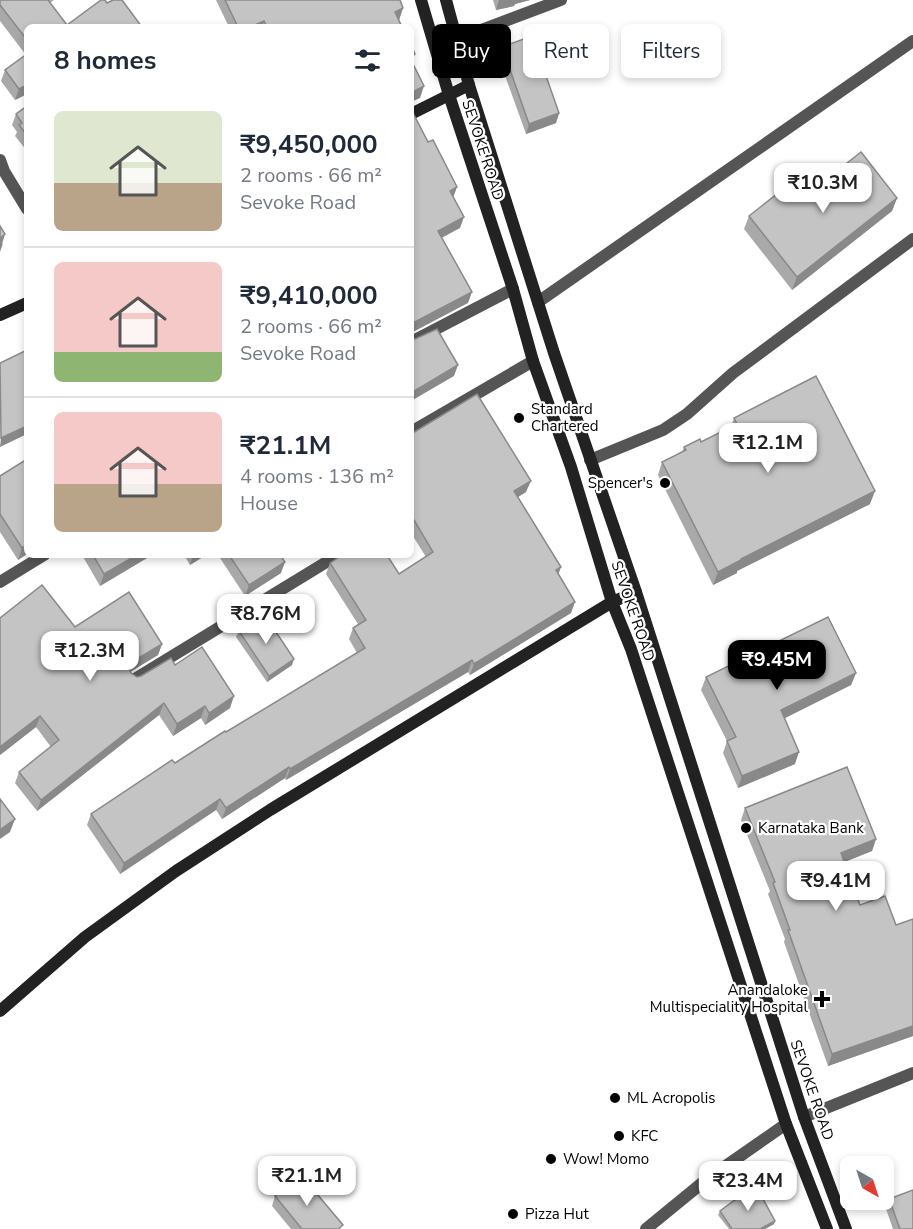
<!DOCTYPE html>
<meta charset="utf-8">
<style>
body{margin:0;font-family:"Nunito Sans",sans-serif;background:#f2f2f3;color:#1f2937;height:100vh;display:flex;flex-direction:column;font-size:22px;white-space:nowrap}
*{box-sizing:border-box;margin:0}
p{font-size:20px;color:#747a83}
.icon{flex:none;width:33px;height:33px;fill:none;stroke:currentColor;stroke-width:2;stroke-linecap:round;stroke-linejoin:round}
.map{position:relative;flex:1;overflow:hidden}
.drawer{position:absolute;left:24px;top:24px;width:390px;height:534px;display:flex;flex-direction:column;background:#fff;border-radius:9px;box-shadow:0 3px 9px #0003}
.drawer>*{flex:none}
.hud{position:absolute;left:432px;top:24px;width:390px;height:54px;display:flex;gap:12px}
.needle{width:39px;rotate:141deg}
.buttons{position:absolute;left:840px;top:1156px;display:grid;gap:12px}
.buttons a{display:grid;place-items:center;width:54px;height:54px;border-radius:9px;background:#fff;box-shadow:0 3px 9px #0003;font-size:30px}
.price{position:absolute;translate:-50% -51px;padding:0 14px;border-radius:12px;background:#fff;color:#222;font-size:20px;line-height:39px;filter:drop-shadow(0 2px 3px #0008)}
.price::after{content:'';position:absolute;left:50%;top:36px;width:18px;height:14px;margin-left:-9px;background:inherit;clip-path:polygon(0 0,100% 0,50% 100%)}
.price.selected{background:#000;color:#fff}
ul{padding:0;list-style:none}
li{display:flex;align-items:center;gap:18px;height:150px;padding:0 30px}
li+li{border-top:2px solid #e0e1e3}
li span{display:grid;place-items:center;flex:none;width:168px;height:120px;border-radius:9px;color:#555}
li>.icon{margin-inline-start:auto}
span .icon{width:72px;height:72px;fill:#fffc;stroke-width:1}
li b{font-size:26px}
h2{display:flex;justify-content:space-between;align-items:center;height:72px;padding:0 30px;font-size:26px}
.tag{padding:0 21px;border-radius:9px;background:#fff;box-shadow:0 3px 9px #0003;font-size:21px;line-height:54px}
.tag.selected{background:#000;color:#fff}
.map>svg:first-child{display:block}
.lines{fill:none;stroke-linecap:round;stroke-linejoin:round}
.street{stroke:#555;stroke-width:12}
.secondary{stroke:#222;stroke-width:12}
.wall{fill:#a9a9a9}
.shaded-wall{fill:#898989}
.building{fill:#c4c4c4;stroke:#898989;stroke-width:1.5}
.poi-dot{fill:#000;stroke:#fff;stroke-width:2}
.labels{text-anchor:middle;stroke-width:4.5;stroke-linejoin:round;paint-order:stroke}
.street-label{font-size:15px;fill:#000;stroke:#fff}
.poi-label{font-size:15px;fill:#000;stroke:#fff;text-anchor:start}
</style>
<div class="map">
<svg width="913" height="1229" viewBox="0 0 913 1229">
<rect width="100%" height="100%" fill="#fff"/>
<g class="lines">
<g class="street">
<path d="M457 39 561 0"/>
<path d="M0 160 4 171 27 209"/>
<path d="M538 302 913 41"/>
<path d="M411 342 513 289"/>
<path d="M411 432 533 361"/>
<path d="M590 460 663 430 687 414 733 373 913 239"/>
<path d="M0 582 44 555"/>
<path d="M133 680 338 555"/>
<path d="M804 1117 913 1073"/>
<path d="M646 1229 707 1179 786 1124"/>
</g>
<g class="secondary">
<path d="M421 0 449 95 513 289 533 361 571 467 612 602 631 649 786 1124 827 1229"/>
<path d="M446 0 469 85 554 353 636 592 804 1117 846 1229"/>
<path d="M411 114 469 85"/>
<path d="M0 315 27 303"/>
<path d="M0 1011 85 937 176 871 270 810 612 602 636 592"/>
</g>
</g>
<g class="wall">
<path d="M0 0H54L50 3 67 25 107 3 142 27H27V94L15 100 1 81 5 70 26 55 0 21Z"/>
<path d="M216 0H400L403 8 399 20 402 27H229Z"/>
<path d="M493 0H530L515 4 514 6 496 10Z"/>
<path d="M502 47 559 113 556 123 526 134 498 56Z"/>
<path d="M27 106V151L15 136 17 132 12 125 16 114Z"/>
<path d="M897 198 892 211 792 290 744 229 749 216Z"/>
<path d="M734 418 870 504 737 571V573L713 585 658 475 662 462 682 452 684 447 701 442 731 427Z"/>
<path d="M411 434 526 492 518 497 558 575 571 613 470 675 468 672 286 780 285 778 222 819 216 810 120 874 87 825 91 814 357 653 349 639 353 628 358 624 326 574 330 563 399 574 426 557 411 533Z"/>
<path d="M0 476 27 554 18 560 0 532Z"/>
<path d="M82 555H152L100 586Z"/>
<path d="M184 555H206L190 565Z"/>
<path d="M218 555H280L281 573 245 596Z"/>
<path d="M75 627 162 644 158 655 130 672 131 673 137 677 175 665 230 708 205 725 201 718 173 736 159 715 37 811 15 783 19 772 51 747 36 727 0 755Z"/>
<path d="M239 631 292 665 267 682 236 637Z"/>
<path d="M856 673 851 685 785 718 795 764 738 788 723 753 727 741 701 690 706 677Z"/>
<path d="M745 808 876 839 872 851 844 862 860 905 896 925 913 919V1036L828 1066 784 942 785 939 768 894 770 891 741 820Z"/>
<path d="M275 1196 341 1229H291L272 1206Z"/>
<path d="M889 1199 913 1229H893L886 1209Z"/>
<path d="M720 1211 775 1221 774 1224 765 1229H729L718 1215Z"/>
</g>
<g class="shaded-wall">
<path d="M499 0H530L515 4 514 6 496 10Z"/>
<path d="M403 8 399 20 391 23 395 12Z"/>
<path d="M264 21 262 27H250Z"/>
<path d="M415 54 411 65V56Z"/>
<path d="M27 85V94L15 100 19 89Z"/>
<path d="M424 86 420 98 411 102V93Z"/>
<path d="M559 113 556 123 526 134 529 124Z"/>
<path d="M457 187 453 198 450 191Z"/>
<path d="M897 198 892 211 792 290 797 277Z"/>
<path d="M464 217 460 228 434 242 438 231Z"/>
<path d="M5 234 2 244 3 243 0 252V238Z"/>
<path d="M472 292 468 303 411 333V324Z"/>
<path d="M458 365 454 376 411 401V393Z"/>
<path d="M27 426V434L0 447 1 438Z"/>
<path d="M531 481 526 492 510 502 514 491Z"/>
<path d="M875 491 870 504 737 571V573L713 585 718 572 741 559Z"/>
<path d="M27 545V554L18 560 22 548Z"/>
<path d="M137 555H152L100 586 104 574Z"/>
<path d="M193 555H206L190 565Z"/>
<path d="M285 562 281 573 245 596 249 585Z"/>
<path d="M561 567 557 578 556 570Z"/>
<path d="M575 602 571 613 470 675 474 664Z"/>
<path d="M162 644 158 655 128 673 129 668 132 662Z"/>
<path d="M294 659 292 665 267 682 269 676Z"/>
<path d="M472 660 468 672 286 780 290 769Z"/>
<path d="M856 673 851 685 777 722 781 710Z"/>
<path d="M234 696 230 708 205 725 209 713Z"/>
<path d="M164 703 159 715 37 811 41 800Z"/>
<path d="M205 706 201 718 173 736 177 724Z"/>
<path d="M40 716 36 727 0 755V747Z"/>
<path d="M799 752 795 764 738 788 742 776Z"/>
<path d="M289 767 285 778 222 819 226 808Z"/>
<path d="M220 799 216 810 120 874 124 863Z"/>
<path d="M15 819 10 832 0 839V830Z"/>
<path d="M876 839 872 851 837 865 841 853Z"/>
<path d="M913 1026V1036L828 1066 832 1054Z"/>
<path d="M775 1221 774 1224 765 1229H760Z"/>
</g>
<g class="building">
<path d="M0 0H48L67 25 101 0H105L107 3 113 0H122L142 27H27V40L0 5Z"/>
<path d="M225 0H400L403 8 395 12 402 27H267L264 21 250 27H238Z"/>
<path d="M532 36 559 113 529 124 502 47Z"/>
<path d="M411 45 415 54 411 56Z"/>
<path d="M27 54V85L19 89 5 70Z"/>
<path d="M411 60 424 86 411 93Z"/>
<path d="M27 106V135L19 125 22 123 16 114Z"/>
<path d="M411 109 428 142 433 140 457 187 450 191 464 217 438 231 472 292 411 324Z"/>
<path d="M861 152 897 198 797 277 749 216 787 186 799 201Z"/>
<path d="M0 226 5 234 0 238Z"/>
<path d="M437 329 458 365 411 393V338L415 339Z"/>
<path d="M27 350V426L1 438 0 363Z"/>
<path d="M816 376 875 491 741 559V560L718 572 662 462 686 450 684 447 700 439 701 442 737 424 734 418Z"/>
<path d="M477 394 531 481 514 491 561 567 556 570 575 602 474 664 472 660 290 769 289 767 226 808 220 799 124 863 91 814 172 760 175 763 225 731 226 732 365 648 353 628 366 620 330 563 342 555H387L399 574 433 552 411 515V434Z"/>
<path d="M27 459V545L22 548 0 514V476Z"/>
<path d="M93 555H137L104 574Z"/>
<path d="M229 555H280L285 562 249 585Z"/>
<path d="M42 585 75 627 129 592 162 644 132 662 129 668 131 673 137 677 141 676 171 658 175 665 202 647 234 696 209 713 205 706 177 724 164 703 41 800 19 772 59 740 40 716 0 747V618Z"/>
<path d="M264 614 294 659 269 676 239 631Z"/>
<path d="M828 617 856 673 781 710 799 752 742 776 727 741 736 737 706 677Z"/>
<path d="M847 767 876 839 841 853 860 905 885 896 896 925 913 919V1026L832 1054 788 930H790L773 883 775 882 745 808Z"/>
<path d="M0 799 15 819 0 830Z"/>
<path d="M301 1175 343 1225 338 1229H302L275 1196Z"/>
<path d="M757 1188 775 1221 760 1229H732L720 1211 735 1200Z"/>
<path d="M913 1190V1229H900L889 1199Z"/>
</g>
<g class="poi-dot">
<circle cx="519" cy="418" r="6"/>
<circle cx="665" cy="483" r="6"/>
<circle cx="746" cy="828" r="6"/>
<path d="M819 990h6v6h6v6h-6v6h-6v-6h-6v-6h6z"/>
<circle cx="615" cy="1098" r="6"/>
<circle cx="619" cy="1136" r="6"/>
<circle cx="551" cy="1159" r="6"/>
<circle cx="513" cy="1214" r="6"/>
</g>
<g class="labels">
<g class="street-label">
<text transform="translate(483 150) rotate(72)" y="5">SEVOKE ROAD</text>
<text transform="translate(633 611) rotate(71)" y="5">SEVOKE ROAD</text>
<text transform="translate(812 1090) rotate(71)" y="5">SEVOKE ROAD</text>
</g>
<g class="poi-label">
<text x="531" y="414">Standard<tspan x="531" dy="17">Chartered</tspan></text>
<text x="653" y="488" text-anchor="end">Spencer's</text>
<text x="758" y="833">Karnataka Bank</text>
<text x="808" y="995" text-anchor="end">Anandaloke<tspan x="808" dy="17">Multispeciality Hospital</tspan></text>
<text x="627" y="1103">ML Acropolis</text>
<text x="631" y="1141">KFC</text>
<text x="563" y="1164">Wow! Momo</text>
<text x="525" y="1219">Pizza Hut</text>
</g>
</g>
</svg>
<div class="buttons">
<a><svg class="needle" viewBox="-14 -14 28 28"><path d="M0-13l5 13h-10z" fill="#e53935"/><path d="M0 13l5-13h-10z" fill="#747a83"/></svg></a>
</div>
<b class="price" style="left:823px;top:214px">₹10.3M</b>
<b class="price" style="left:768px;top:474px">₹12.1M</b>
<b class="price" style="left:266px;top:645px">₹8.76M</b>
<b class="price" style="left:90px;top:682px">₹12.3M</b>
<b class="price selected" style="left:777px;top:691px">₹9.45M</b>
<b class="price" style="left:836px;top:912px">₹9.41M</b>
<b class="price" style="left:307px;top:1207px">₹21.1M</b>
<b class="price" style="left:748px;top:1212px">₹23.4M</b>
<div class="hud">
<a class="tag selected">Buy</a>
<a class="tag">Rent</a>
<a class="tag">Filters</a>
</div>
<section class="drawer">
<h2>8 homes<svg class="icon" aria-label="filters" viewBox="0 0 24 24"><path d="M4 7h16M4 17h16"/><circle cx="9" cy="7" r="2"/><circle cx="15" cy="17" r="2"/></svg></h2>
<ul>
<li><span style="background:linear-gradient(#dfe7d0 60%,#b9a48a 0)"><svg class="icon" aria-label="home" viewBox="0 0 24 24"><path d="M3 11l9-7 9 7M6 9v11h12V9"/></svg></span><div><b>₹9,450,000</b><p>2 rooms · 66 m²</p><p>Sevoke Road</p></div></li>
<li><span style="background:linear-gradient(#f6c9c9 75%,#8fb573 0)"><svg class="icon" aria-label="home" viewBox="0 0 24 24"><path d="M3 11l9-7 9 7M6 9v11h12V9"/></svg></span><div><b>₹9,410,000</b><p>2 rooms · 66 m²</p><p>Sevoke Road</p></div></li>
<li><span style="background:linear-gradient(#f6c9c9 60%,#b9a48a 0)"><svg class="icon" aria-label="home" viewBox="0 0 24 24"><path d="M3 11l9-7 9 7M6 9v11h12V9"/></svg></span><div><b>₹21.1M</b><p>4 rooms · 136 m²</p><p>House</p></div></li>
</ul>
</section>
</div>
